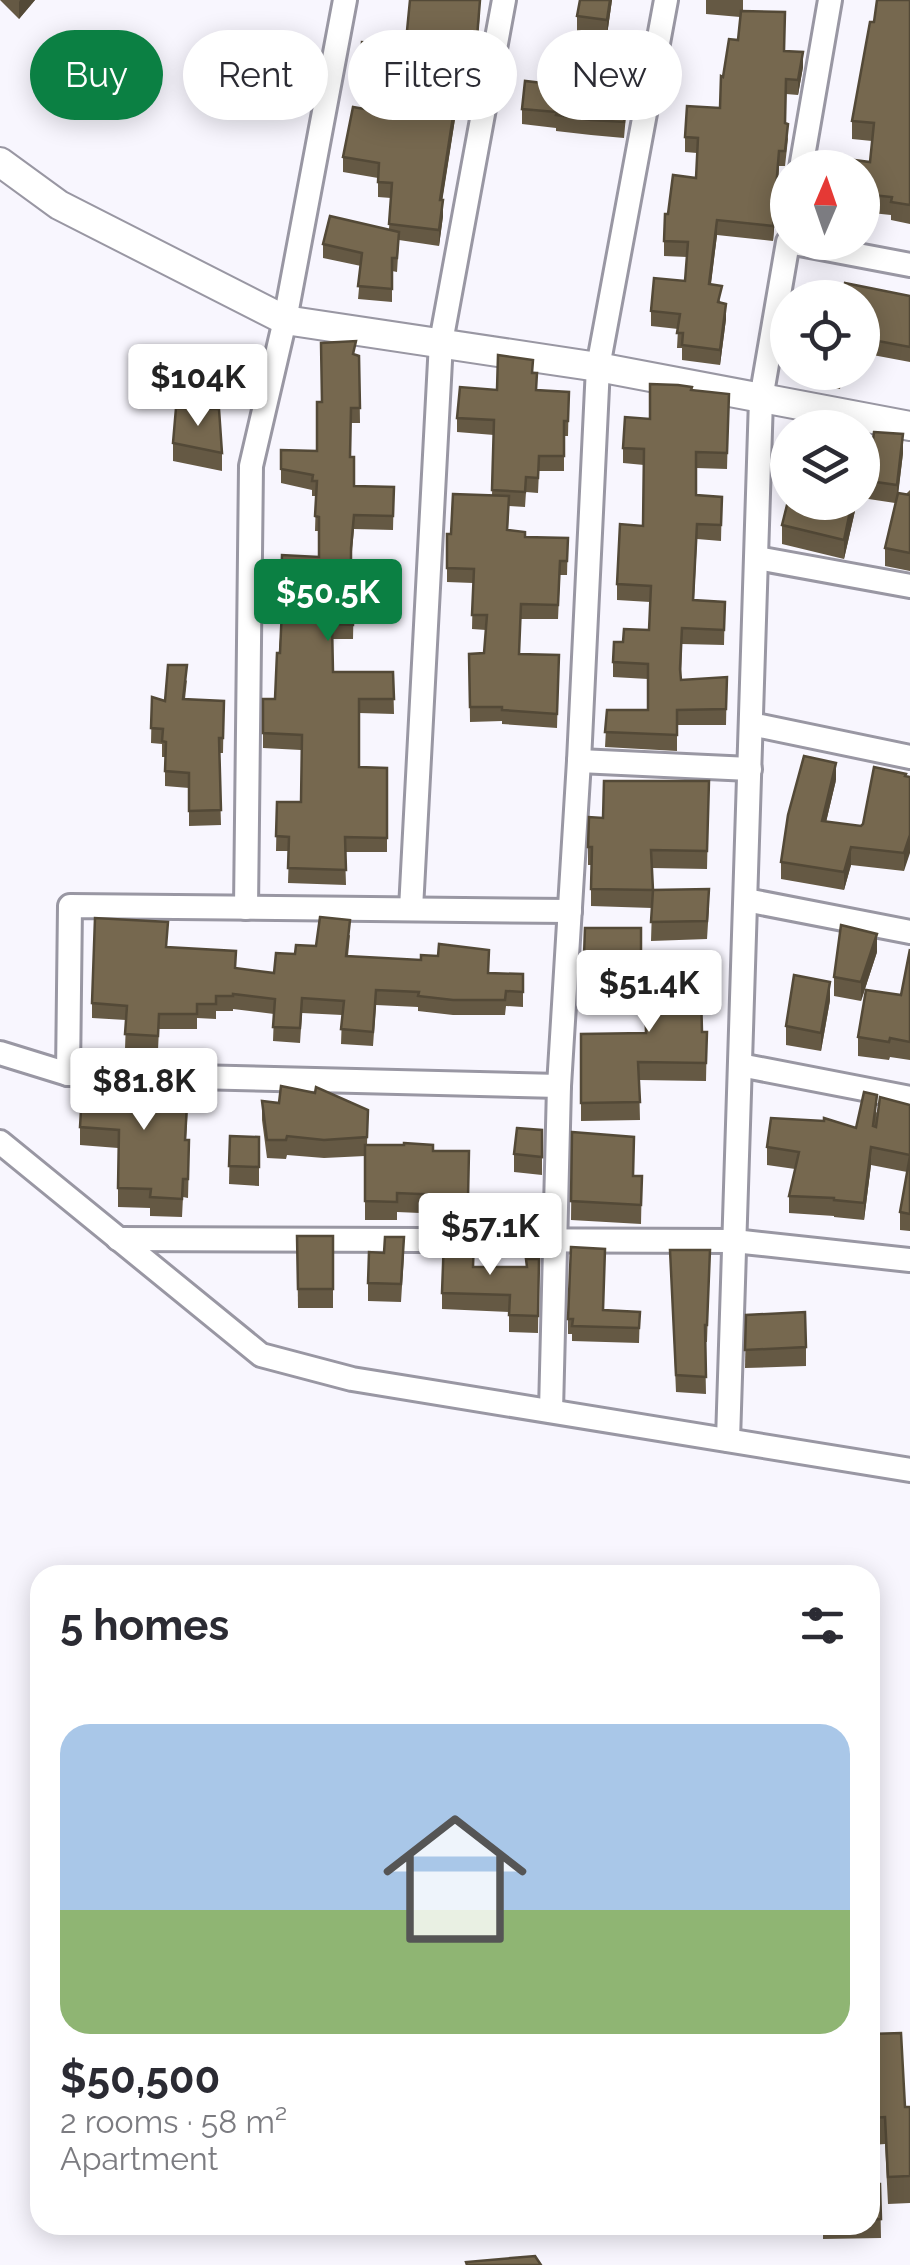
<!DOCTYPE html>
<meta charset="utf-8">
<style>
body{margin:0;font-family:Raleway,sans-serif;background:#f7f7f7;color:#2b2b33;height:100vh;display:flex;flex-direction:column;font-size:38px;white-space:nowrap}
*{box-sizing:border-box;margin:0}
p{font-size:32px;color:#7c7c81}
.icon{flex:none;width:55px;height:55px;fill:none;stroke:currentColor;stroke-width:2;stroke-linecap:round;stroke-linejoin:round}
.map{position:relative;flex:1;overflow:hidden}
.details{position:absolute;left:30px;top:1565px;width:850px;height:670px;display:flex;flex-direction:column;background:#fff;border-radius:30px;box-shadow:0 5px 25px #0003}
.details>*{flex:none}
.banner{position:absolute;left:30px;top:30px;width:850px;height:90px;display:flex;gap:20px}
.needle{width:65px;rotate:2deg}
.tools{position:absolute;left:770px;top:150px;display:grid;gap:20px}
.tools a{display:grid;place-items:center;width:110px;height:110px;border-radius:50%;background:#fff;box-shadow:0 5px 25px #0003;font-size:50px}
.price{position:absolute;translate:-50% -85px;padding:0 22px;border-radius:10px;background:#fff;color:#222;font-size:32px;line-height:65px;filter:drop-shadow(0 2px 5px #0008)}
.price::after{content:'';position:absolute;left:50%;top:60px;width:30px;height:22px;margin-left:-15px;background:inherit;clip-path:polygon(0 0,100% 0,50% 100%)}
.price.selected{background:#0b8043;color:#fff}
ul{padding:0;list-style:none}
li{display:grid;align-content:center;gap:20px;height:530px;padding:0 30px}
li span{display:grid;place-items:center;height:310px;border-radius:30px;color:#555}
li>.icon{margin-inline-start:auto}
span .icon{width:180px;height:180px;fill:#fffc;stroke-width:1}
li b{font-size:42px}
h2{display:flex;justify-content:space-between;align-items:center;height:120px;padding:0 30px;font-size:42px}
.tag{padding:0 35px;border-radius:45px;background:#fff;box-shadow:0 5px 25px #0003;font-size:35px;line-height:90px}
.tag.selected{background:#0b8043;color:#fff}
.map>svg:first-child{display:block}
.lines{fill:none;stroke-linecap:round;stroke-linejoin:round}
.minor-casing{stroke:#9997a3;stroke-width:28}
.tertiary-casing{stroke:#9997a3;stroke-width:32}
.minor{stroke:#fff;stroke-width:22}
.tertiary{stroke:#fff;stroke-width:28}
.wall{fill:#655944}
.shaded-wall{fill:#534937}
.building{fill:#76684f;stroke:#534937;stroke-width:2.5}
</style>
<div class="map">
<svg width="910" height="2265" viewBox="0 0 910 2265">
<rect width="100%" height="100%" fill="#f8f6fe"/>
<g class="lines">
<defs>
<g id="minor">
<path d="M801 168 830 0"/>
<path d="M789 242 910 265"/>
<path d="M757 558 910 586"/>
<path d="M751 724 910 757"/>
<path d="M579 761 750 769"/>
<path d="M746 900 910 932"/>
<path d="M246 908 251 466 285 320 345 0"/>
<path d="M411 909 441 342 504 0"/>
<path d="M0 1053 68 1074 559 1086 579 761 598 367 666 0"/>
<path d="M740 1065 910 1098"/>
<path d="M68 1074 70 906 570 911"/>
<path d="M0 1142 261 1355 352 1379 910 1470"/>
<path d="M118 1239 734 1241 910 1260"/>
<path d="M551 1411 559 1086"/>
<path d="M728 1440 761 399 788 242"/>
</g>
<path id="tertiary" d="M0 162 59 205 285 320 598 367 910 426"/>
</defs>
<use href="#minor" class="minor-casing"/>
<use href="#tertiary" class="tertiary-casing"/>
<use href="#minor" class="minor"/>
<use href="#tertiary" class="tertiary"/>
</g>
<g class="wall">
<path d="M0 0H35L19 19Z"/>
<path d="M580 0H612L607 35 577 31V16Z"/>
<path d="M706 0H743V11L803 67 798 95 786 94 785 123 788 139 785 166H779L773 241 717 235 711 284 721 303 726 319 720 365 682 360V348H677L678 329 651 326V311L685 281 687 257 664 256V241L668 214 696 178 697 153 685 152V137L720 108 723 77 738 40 740 17 706 14Z"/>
<path d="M910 0V224L891 220V215L862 212V168L870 162 872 141 852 139V121L874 22Z"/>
<path d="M480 11 476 66 473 65 470 100H458L442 200 443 216 439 246 399 240 397 272 392 271V302L358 299 361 266 323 258V244L389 229 391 198 378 197V178L343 172V157L410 117 411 95 360 91V75L390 44 406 41Z"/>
<path d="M580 68 578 95 626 115 624 138 591 135 556 131V128L522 124V109L552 84Z"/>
<path d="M843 291 910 296V362L862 353V298Z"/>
<path d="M356 355 359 356 360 423H351V457L354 486 394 487 393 530 354 529 351 563V591H354L353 639H332L333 672H393L394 714 359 713V767L387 768V852H345L346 885 288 883 289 851H276L277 802H301V750L263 748V699H275L283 601H281L282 555 319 557V531H315L316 496H312V490L281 483V450L317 451 322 402Z"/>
<path d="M810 372H843L840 389 810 383Z"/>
<path d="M533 373 537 390 569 392 568 436H564V471H539L538 493 526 492 525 507 509 506 508 530 525 537 568 538 567 575H560L558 619H521L519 654 559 655 557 728 502 724V721L470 722 469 654 484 653 486 630 472 629 473 583 447 582V534H451L492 495 494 435 457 432V418L497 390Z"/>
<path d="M691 390 729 394 727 469 696 468V495L722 497 721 541 697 539 694 600 725 602 724 645 682 644 681 680 727 677 726 725H677V751L605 747 607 710H648V679L613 677V662L623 642 649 630 650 602 617 600V584L643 526 644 465 623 463V448L650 419Z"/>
<path d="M173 443 222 453V471L173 461Z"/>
<path d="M862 453 871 455 903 453 898 493 906 494 910 490V571L885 566V548L895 503 862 498Z"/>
<path d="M857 502 844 559 782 544V525Z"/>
<path d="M187 680 185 699 224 701 223 753H219L221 825 189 826V788L165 786V757H162V744L151 743 152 697 165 701Z"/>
<path d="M906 774 904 871 851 865 844 890 781 879V862L836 780 826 822 861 826Z"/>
<path d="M709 781 707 869 652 868 653 890 709 907 707 939 651 941 652 908 591 906V865H588V847L603 818Z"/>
<path d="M585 928H641V976L584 975Z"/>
<path d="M350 935 348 956 489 973 523 974V1007L506 1006 505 1015H453L418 1011V1007L376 1005 373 1046 341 1044 342 1015 302 1013 300 1043 273 1041 274 1014 233 1009V1011H216V1019L197 1018V1029H159L158 1050 125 1049 126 1020 92 1018V1003L167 947 235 968 274 973 295 954Z"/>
<path d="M910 949V1060L890 1057 889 1060 858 1056V1037L901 995Z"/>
<path d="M877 952 861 1001 834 996V977Z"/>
<path d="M708 980 706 1010H701L702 1032H707L706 1081 639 1080 640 1120 581 1121V1034L646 1033Z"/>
<path d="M830 1000 821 1051 786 1045V1026Z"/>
<path d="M262 1101 368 1110 367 1145 433 1151H469L468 1217 443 1219V1214L397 1212V1220H365V1156L324 1158 287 1155 286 1159 267 1158 262 1120Z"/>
<path d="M188 1104 186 1140 189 1159 188 1198 183 1197 182 1217 150 1216V1208L118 1207V1148L80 1145V1127Z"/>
<path d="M910 1105V1231L900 1230V1212L907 1172 871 1165 864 1220 834 1217V1216L789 1213V1196L795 1169 767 1165V1147L856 1128 877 1112 876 1127Z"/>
<path d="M542 1130V1175L514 1172V1154Z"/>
<path d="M572 1132 634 1176H642L641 1224 571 1220Z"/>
<path d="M230 1136 259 1137V1186L229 1184Z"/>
<path d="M297 1236H333V1308H298Z"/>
<path d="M670 1250H710L707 1342H705L706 1394 676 1392Z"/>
<path d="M384 1253 404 1255 401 1302 368 1301V1283Z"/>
<path d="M539 1259 538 1333 509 1332V1312L442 1309V1293L474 1267H527Z"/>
<path d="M603 1310 640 1312 639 1343 572 1341V1334H568V1319Z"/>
<path d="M746 1315 806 1347V1366L745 1368Z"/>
<path d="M870 2034 905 2107H910V2203L888 2204 885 2144 871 2145Z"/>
<path d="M870 2184H880L881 2238 823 2239V2225H870Z"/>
</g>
<g class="shaded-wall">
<path d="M20 0H35L19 19V2Z"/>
<path d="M610 0H612L607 35V20Z"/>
<path d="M803 52V67L798 95V80Z"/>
<path d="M458 84V100L440 215V200Z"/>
<path d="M779 151V166L773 241V226Z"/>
<path d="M443 200V216L439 246V230Z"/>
<path d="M717 220V235L709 298V284Z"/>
<path d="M726 304V319L720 365V350Z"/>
<path d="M903 434V453L897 504V485Z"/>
<path d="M852 502H857L844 559V540Z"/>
<path d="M836 763V780L822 839V821Z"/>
<path d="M910 835V853L904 871V853Z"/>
<path d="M851 847V865L844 890V872Z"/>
<path d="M877 934V952L861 1001V982Z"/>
<path d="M830 982V1000L821 1051V1033Z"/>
<path d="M871 1147V1165L864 1220V1203Z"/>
</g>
<g class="building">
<path d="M410 0H480L476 50H473L470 85 458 84 440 200H443L439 230 389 224 392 183 378 182 379 163 343 157 353 107 410 117 411 80 360 75 362 42 390 44 391 39 406 41Z"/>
<path d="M580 0H610L607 20 577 16Z"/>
<path d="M877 0H910V205L891 202 892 197 862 194V168H845L846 159 870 162 874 123 852 121 870 22H874Z"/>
<path d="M741 11 785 12 784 51 803 52 798 80 786 79 785 123 788 124 785 151H779L773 226 717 220 709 284 722 286 718 302 726 304 720 350 682 345 683 333H677L680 314 651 311 654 278 685 281 688 242 664 241 665 214H668L673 175 696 178 698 138 685 137 687 106 720 108 721 76 723 77 729 39 738 40Z"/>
<path d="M554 50 580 52 577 95 626 100 624 122 591 120 556 115 557 112 522 109 525 81 552 84Z"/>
<path d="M330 216 399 232 397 258H392V289L358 286 362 253 323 244Z"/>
<path d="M845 283 910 296V347L862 338V298H827L829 289 843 291Z"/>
<path d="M356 341 353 354 359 356 360 408H351L350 457H354V486L394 487 393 516 354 515 351 548V591H354L353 625 332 624 333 672H393L394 699H359V767L387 768V838L345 837 346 870 288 868 289 837 276 836 277 802H301L302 735 263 733V699H275L277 653H280L283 586H281L282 555 319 557V517L315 516 317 481H312L313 475 281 469V450L317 451V402H322L321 343Z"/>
<path d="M498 355 533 360 532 373H537L536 390 569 392 568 421H564V456H539L538 478 526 477 525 492 492 490 494 420 457 418 460 387 497 390Z"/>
<path d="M650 384 678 385 692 387 691 390 729 394 727 453 696 452V495L722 497 721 525 697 524 693 600 725 602 724 630 682 628 680 669 681 680 727 677 726 709 677 710V735L605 732 607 710H648V664L613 662 614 642H623L624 629 649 630 651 586 617 584 620 524 643 526 644 449 623 448 625 417 650 419Z"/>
<path d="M176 408 219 409 222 453 173 443Z"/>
<path d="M874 432 903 434 897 485 862 480V453L871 455Z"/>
<path d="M898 493 910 495V553L885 548Z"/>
<path d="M453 494 509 496 507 530 525 532V537L568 538 567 561H560L558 605 521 604 519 654 559 655 557 714 502 710V707H470L469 654 484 653 487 615H472L474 569 447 568V534H451Z"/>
<path d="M788 501V502H852L844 540 782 525Z"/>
<path d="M168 665H187L183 699 224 701 223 738H219L221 810 189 811V773L165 771 166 742 162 741 163 729 151 728 152 697 165 701Z"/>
<path d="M804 756 836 763 822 821 861 826 863 824 874 767 906 774 905 776 910 777V835L904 853 851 847 844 872 781 862 788 815Z"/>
<path d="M604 781H709L707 851 651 850 653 890 591 889 592 847H588L589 817 603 818Z"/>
<path d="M709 889 707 921 651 922 653 890Z"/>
<path d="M320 917 350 920 346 956 421 960V955L438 956 439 944 489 950 488 973 523 974V992L506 991 505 1000H453L418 996 419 992 376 990 373 1032 341 1029 344 1001 302 998 300 1028 273 1027 275 999 233 994V996H216V1004H197V1014H159L158 1036 125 1034 127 1006 92 1003 95 918 168 922 166 947 236 951 235 968 274 973 276 953 295 954 296 945 316 946Z"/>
<path d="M841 925 877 934 861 982 834 977Z"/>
<path d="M585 928H641V958L584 956Z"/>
<path d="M910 949V1042L890 1038 889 1042 858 1037 866 990 901 995Z"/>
<path d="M648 962H708L706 992H701L702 1032H707L706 1063 638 1062 640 1102 581 1103V1034L646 1033 645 996Z"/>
<path d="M794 975 830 982 821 1033 786 1026Z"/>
<path d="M98 1080 188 1085 185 1140H189L188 1179H183L182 1199 150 1197 151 1189 118 1188 119 1130 80 1127 82 1092 97 1093Z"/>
<path d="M281 1086 315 1093 316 1087 368 1110 367 1137 324 1140 287 1136 286 1140H267L262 1101 279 1103Z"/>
<path d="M864 1092 877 1095 873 1126 876 1127 880 1097 910 1105V1155L871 1147 864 1203 834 1200V1198L789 1196 799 1152 767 1147 771 1118 824 1121V1118L856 1128Z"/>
<path d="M517 1128 542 1130V1157L514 1154Z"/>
<path d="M572 1132 634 1137 633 1176H642L641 1205 571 1201Z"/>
<path d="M230 1136 259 1137V1167L229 1166Z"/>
<path d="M404 1143 433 1145V1151H469L468 1198 443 1200V1195L397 1193V1202L365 1201V1145H404Z"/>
<path d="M910 1156V1214L900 1212Z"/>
<path d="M297 1236H333V1289H298Z"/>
<path d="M385 1237H404L401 1284 368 1283 369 1252 384 1253Z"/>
<path d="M444 1238H474L473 1267H527L526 1259H539L538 1316 509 1315 510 1295 442 1293Z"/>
<path d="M571 1247 605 1249 603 1310 640 1312 639 1328 572 1326 573 1319H568Z"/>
<path d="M670 1250H710L707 1325H705L706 1377 676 1375Z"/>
<path d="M805 1312 806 1347 745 1350 746 1315Z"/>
<path d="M901 2033 905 2107H910V2176L888 2177 885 2117 871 2118 870 2034Z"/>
<path d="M870 2184H880L881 2219 870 2220Z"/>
<path d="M535 2256 541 2265H467L466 2262Z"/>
</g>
</svg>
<div class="tools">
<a><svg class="needle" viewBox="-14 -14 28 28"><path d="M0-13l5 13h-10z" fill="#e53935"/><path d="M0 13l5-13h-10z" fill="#7c7c81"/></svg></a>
<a><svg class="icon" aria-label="locate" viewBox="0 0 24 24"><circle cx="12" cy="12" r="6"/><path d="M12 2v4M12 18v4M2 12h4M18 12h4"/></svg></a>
<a><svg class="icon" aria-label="layers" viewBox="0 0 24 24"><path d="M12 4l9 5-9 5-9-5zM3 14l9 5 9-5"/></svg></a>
</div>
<b class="price" style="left:198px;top:429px">$104K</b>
<b class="price selected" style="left:328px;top:644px">$50.5K</b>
<b class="price" style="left:649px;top:1035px">$51.4K</b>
<b class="price" style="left:144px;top:1133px">$81.8K</b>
<b class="price" style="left:490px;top:1278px">$57.1K</b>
<div class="banner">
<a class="tag selected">Buy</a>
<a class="tag">Rent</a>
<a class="tag">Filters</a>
<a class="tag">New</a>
</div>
<section class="details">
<h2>5 homes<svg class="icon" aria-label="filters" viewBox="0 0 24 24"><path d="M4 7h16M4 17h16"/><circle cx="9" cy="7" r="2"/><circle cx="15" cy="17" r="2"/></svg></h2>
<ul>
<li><span style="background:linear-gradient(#a9c7e8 60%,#8fb573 0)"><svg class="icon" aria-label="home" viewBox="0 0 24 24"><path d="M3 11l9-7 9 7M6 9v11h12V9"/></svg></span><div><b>$50,500</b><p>2 rooms · 58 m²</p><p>Apartment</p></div></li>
</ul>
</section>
</div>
